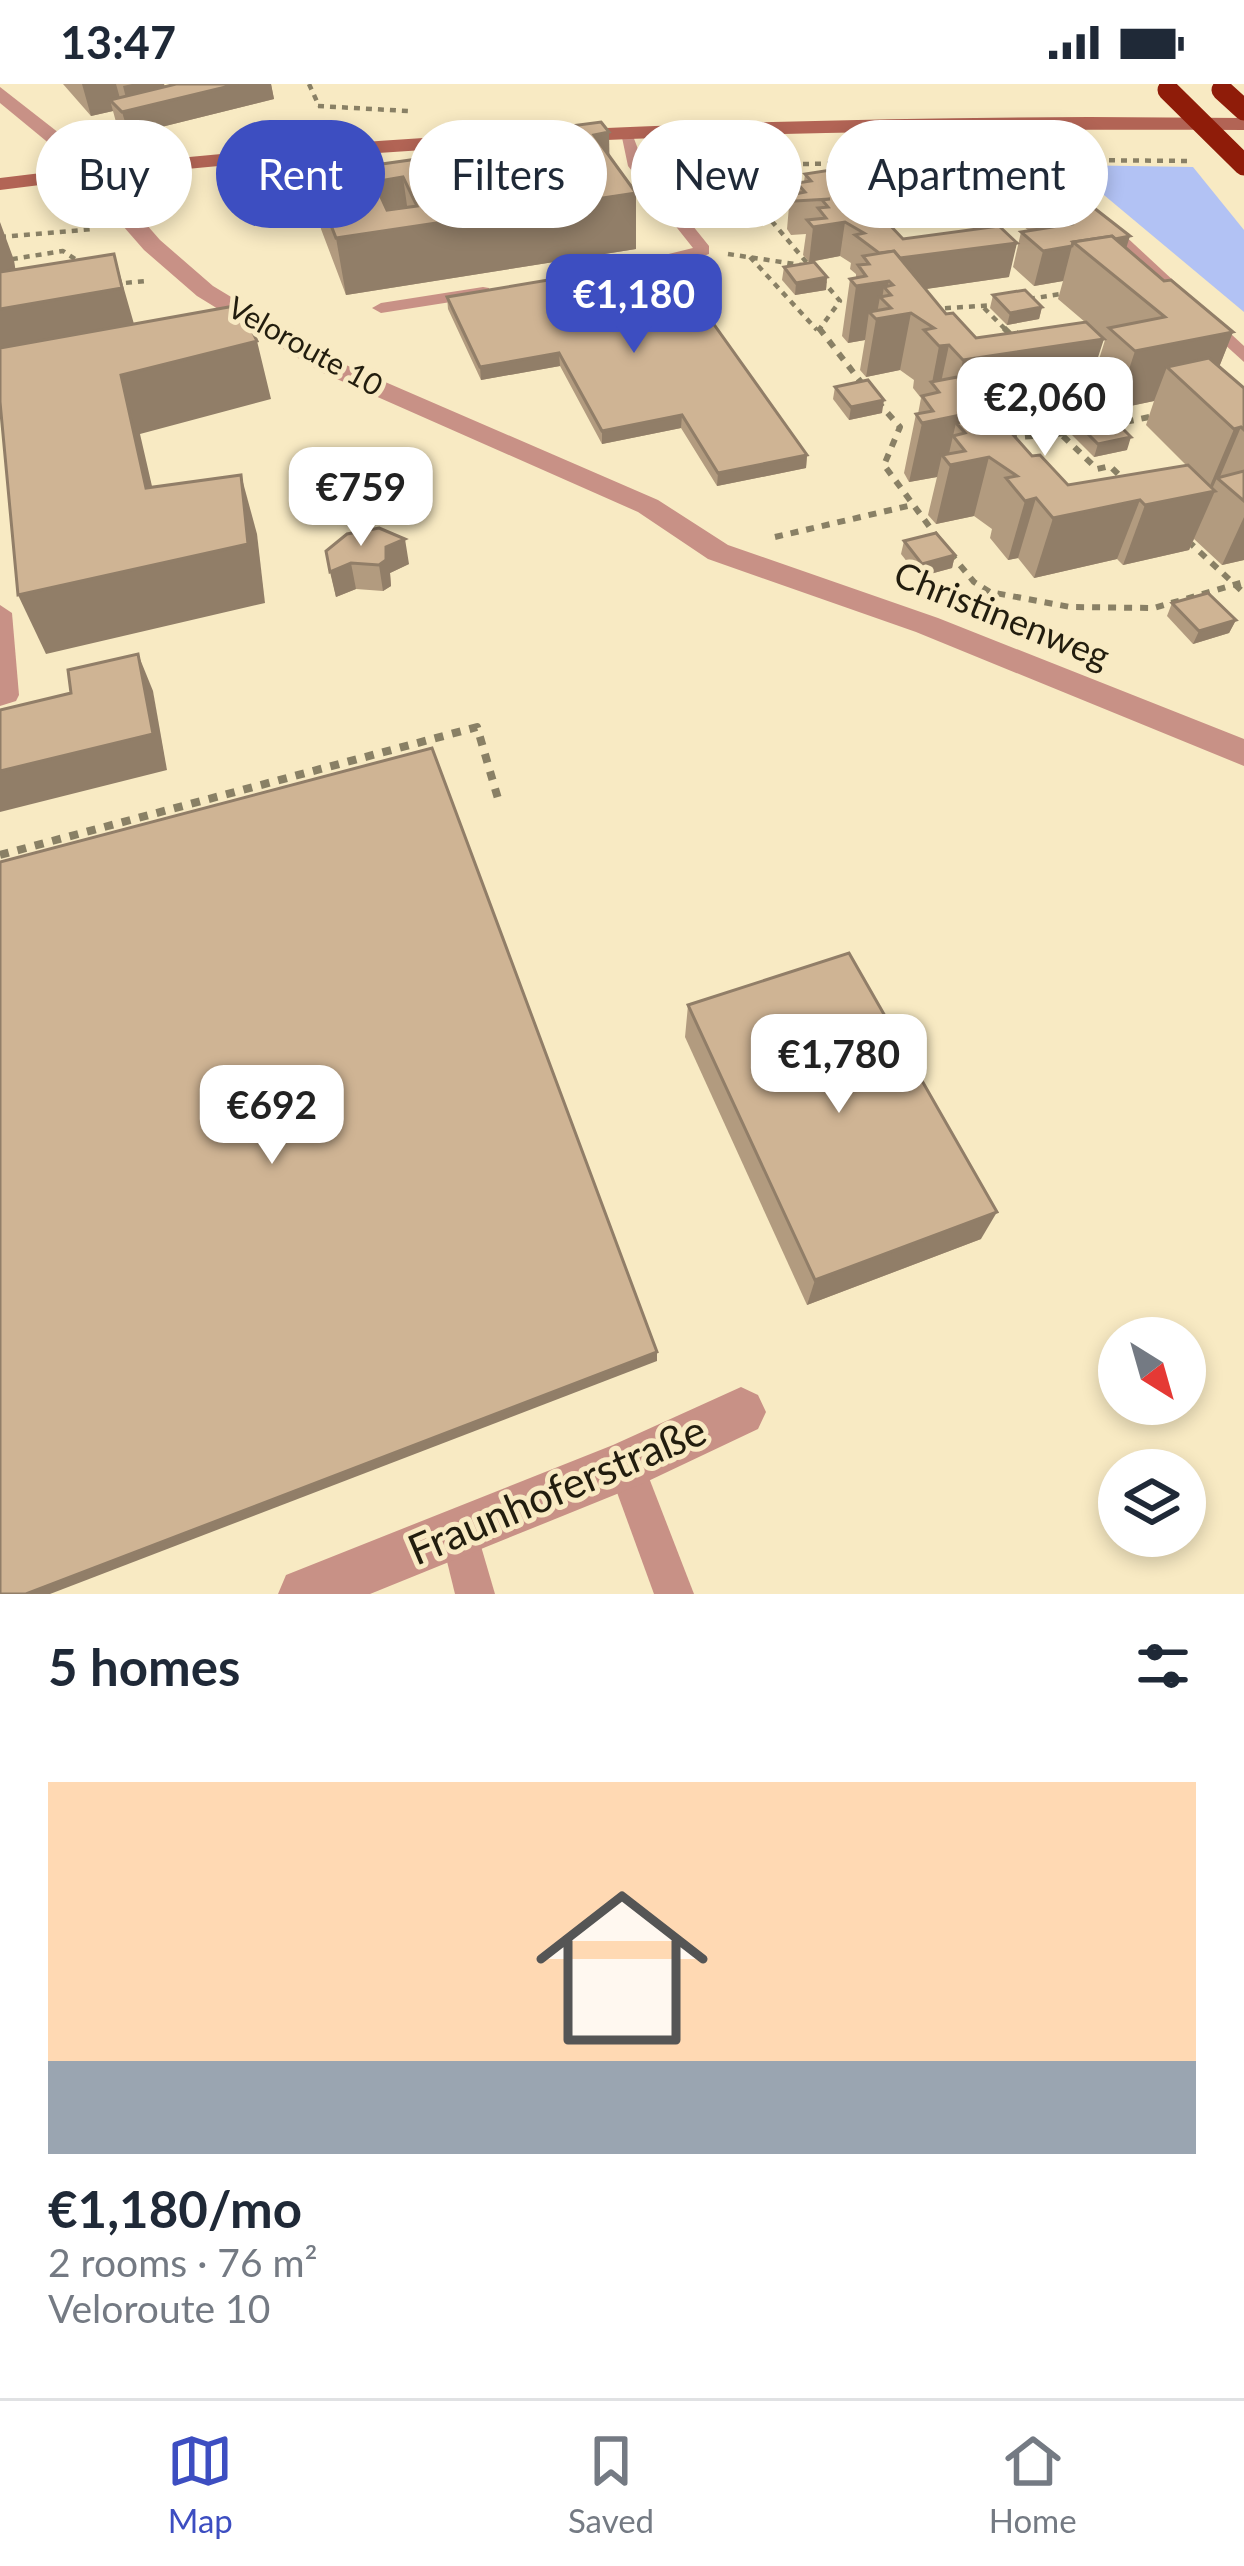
<!DOCTYPE html>
<meta charset="utf-8">
<style>
body{margin:0;font-family:Lato,sans-serif;background:#f2f2f3;color:#1f2937;height:100vh;display:flex;flex-direction:column;font-size:45px;white-space:nowrap}
*{box-sizing:border-box;margin:0}
p{font-size:39px;color:#747a83}
.icon{flex:none;width:66px;height:66px;fill:none;stroke:currentColor;stroke-width:2;stroke-linecap:round;stroke-linejoin:round}
.map{position:relative;height:1510px;overflow:hidden}
.sheet{display:flex;flex-direction:column;background:#fff;flex:1}
.sheet>*{flex:none}
.guide{position:absolute;left:36px;top:36px;width:1173px;height:108px;display:flex;gap:24px}
.needle{width:78px;rotate:143deg}
.controls{position:absolute;left:1098px;top:1233px;display:grid;gap:24px}
.controls a{display:grid;place-items:center;width:108px;height:108px;border-radius:50%;background:#fff;box-shadow:0 6px 18px #0003;font-size:60px}
.price{position:absolute;translate:-50% -102px;padding:0 27px;border-radius:24px;background:#fff;color:#222;font-size:39px;line-height:78px;filter:drop-shadow(0 3px 6px #0008)}
.price::after{content:'';position:absolute;left:50%;top:72px;width:36px;height:27px;margin-left:-18px;background:inherit;clip-path:polygon(0 0,100% 0,50% 100%)}
.price.selected{background:#3d4ec1;color:#fff}
ul{padding:0;list-style:none}
li{display:grid;align-content:center;gap:24px;height:636px;padding:0 48px}
li+li{border-top:3px solid #e0e1e3}
li span{display:grid;place-items:center;height:372px;border-radius:0px;color:#555}
li>.icon{margin-inline-start:auto}
span .icon{width:216px;height:216px;fill:#fffc;stroke-width:1}
li b{font-size:51px}
h2{display:flex;justify-content:space-between;align-items:center;height:144px;padding:0 48px;font-size:51px}
.pill{padding:0 42px;border-radius:54px;background:#fff;box-shadow:0 6px 18px #0003;font-size:42px;line-height:108px}
.pill.selected{background:#3d4ec1;color:#fff}
.status{display:flex;justify-content:space-between;align-items:center;height:84px;padding:0 60px;background:#fff;direction:ltr}
.status svg{height:33px;fill:currentColor}
.menu{display:flex;justify-content:space-around;align-items:center;height:168px;border-top:3px solid #e0e1e3;background:#fff;font-size:33px;color:#747a83}
.menu a{display:grid;justify-items:center;gap:6px}
.menu .selected{color:#3d4ec1}
.map>svg:first-child{display:block}
.green{fill:#b2c2f4}
.lines{fill:none;stroke-linecap:round;stroke-linejoin:round}
.path-far2{stroke:#898065;stroke-width:4.5;stroke-dasharray:6 6;stroke-linecap:butt}
.path-far1{stroke:#898065;stroke-width:6;stroke-dasharray:8 8;stroke-linecap:butt}
.path{stroke:#898065;stroke-width:8;stroke-dasharray:9 9;stroke-linecap:butt}
.lane{fill:#c89186;fill-rule:evenodd}
.street{fill:#c89186;fill-rule:evenodd}
.secondary{fill:#b26455;fill-rule:evenodd}
.street-bridge{stroke:#c89186;stroke-width:21}
.highway-bridge{stroke:#8f1c09;stroke-width:21}
.wall{fill:#b29b7f;fill-rule:evenodd}
.shaded-wall{fill:#917e68}
.building{fill:#cfb494;stroke:#917e68;stroke-width:3;fill-rule:evenodd}
.labels{text-anchor:middle;stroke-width:10;stroke-linejoin:round;paint-order:stroke}
.far-street-label{font-size:30px;fill:#221d0e;stroke:#f8eac3}
.street-label{font-size:36px;fill:#221d0e;stroke:#f8eac3}
.near-street-label{font-size:42px;fill:#221d0e;stroke:#f8eac3}
</style>
<div class="status"><b>13:47</b><svg viewBox="0 0 49 12"><path d="M0 12V9h3v3zM5 12V6h3v6zM10 12V3h3v9zM15 12V0h3v12zM26 1h20v11H26zM47 4h2v5h-2z"/></svg></div>
<div class="map">
<svg width="1244" height="1510" viewBox="0 0 1244 1510">
<rect width="100%" height="100%" fill="#f8eac3"/>
<path class="green" d="M1068 81 1193 83 1244 146V228Z"/>
<g class="lines">
<g class="path-far2">
<path d="M309 0 319 22"/>
<path d="M318 22 408 27"/>
<path d="M1073 76 1190 77"/>
<path d="M941 78 992 77"/>
<path d="M707 81 896 79"/>
<path d="M799 116 759 122 813 186"/>
<path d="M0 153 94 145"/>
<path d="M728 170 808 182"/>
<path d="M750 173 817 246"/>
<path d="M0 177 63 167 81 179"/>
<path d="M114 200 146 197"/>
<path d="M1029 215 1067 209"/>
<path d="M984 224 1007 247"/>
<path d="M933 225 996 221"/>
<path d="M818 247 840 217 823 197"/>
</g>
<g class="path-far1">
<path d="M819 244 867 306"/>
<path d="M1004 244 1010 250 1018 249"/>
<path d="M1082 304 1119 339"/>
<path d="M877 317 900 343 884 381 940 457"/>
<path d="M1110 341 1154 332"/>
<path d="M1063 352 1097 385 1110 382 1125 397"/>
<path d="M1009 354 1078 348"/>
<path d="M775 453 912 421"/>
<path d="M1188 457 1244 509"/>
<path d="M950 469 974 498 990 508 1070 523 1154 524 1244 498"/>
</g>
<path class="path" d="M0 771 477 643 499 718"/>
<g class="lane">
<path d="M620 44H630L644 81 709 162V170L676 182 628 188V180L693 164 628 82Z"/>
<path d="M1007 50H1017L1060 95V101H1048L1007 56Z"/>
<path d="M1095 135H1107L1244 262V278L1095 143Z"/>
<path d="M483 203 489 204V212L381 229 372 224 381 219Z"/>
<path d="M0 521 12 529 19 611 16 617 0 622Z"/>
<path d="M626 1362 639 1368 694 1510H654L607 1381 613 1368Z"/>
<path d="M459 1430 473 1435 495 1510H455L440 1449 445 1435Z"/>
</g>
<g class="street">
<path d="M0 3 82 67V75H68L0 19Z"/>
<path d="M117 115 125 116 160 156 213 202 339 278 658 416 728 461 938 534 1244 655V682L916 548 708 475 638 428 321 288 197 212 144 166 109 126V116Z"/>
<path d="M741 1303 758 1311 766 1328 758 1345 644 1399 370 1510H278L286 1491 613 1361Z"/>
</g>
<path class="secondary" d="M1089 33 1244 34V46C827 44 414 53 0 106V94C362 48 724 35 1089 33Z"/>
<path class="street-bridge" d="M75 71 117 121"/>
<g class="highway-bridge">
<path d="M1168 6 1244 81"/>
<path d="M1222 6 1244 26"/>
</g>
</g>
<g class="wall">
<path d="M63 0H164L165 3 176 0H271L274 15 129 51 116 38 113 27 91 32Z"/>
<path d="M609 48V72L636 165 346 211 321 145 311 90 489 65 488 53Z"/>
<path d="M996 79 1126 164 1164 197 1233 248 1219 283 1244 304V476L1222 481 1194 455 1189 466 1123 481 1117 475 1034 494 1018 474 1008 476 990 454 992 445 974 432 936 440 928 431 937 393 909 398 904 389 916 330H918L921 314 913 304 914 296 900 286 866 293 860 286 865 256 848 259 842 252 850 195 856 194V190L850 185 851 179 840 172 809 178 803 171 806 150 791 151 787 145 790 111 796 110 797 99 804 98 805 90 879 137 883 136 876 125 878 115 867 105 870 82 966 99 973 105 968 129 891 142 903 155 1009 193 925 205 946 230 976 254 1085 238 1058 215 1063 197 1034 202 1013 183 1021 148 1029 147 988 113ZM1099 251 1105 256 1091 301 1116 325 1154 317 1146 341 1186 381 1068 401 1032 372 1004 341 1000 327 1085 313Z"/>
<path d="M784 183 827 193 826 206 795 211 782 196Z"/>
<path d="M993 211 1042 223 1039 235 1007 241 990 224Z"/>
<path d="M447 213 807 371 806 384 717 402 681 344 602 360 560 282 481 296 448 225Z"/>
<path d="M835 303 882 329 849 336 833 315Z"/>
<path d="M1076 338 1127 366 1094 373 1072 351Z"/>
<path d="M904 457 955 471 952 484 919 493 901 470Z"/>
<path d="M326 467 409 480 390 489 391 502 383 507 356 505 336 513Z"/>
<path d="M1172 519 1236 536 1229 549 1193 560 1167 532Z"/>
<path d="M688 921 981 1155 807 1221 685 953Z"/>
</g>
<g class="shaded-wall">
<path d="M82 0H116L123 25 110 16 113 27 91 32Z"/>
<path d="M132 0H164L169 17 238 0H271L274 15 129 51 122 28 129 26 123 2Z"/>
<path d="M609 48 610 102 594 51Z"/>
<path d="M535 76 538 124 636 109V165L346 211 336 154 374 98 403 93 410 143 475 85Z"/>
<path d="M967 91 964 107 973 105 968 129 888 143 892 119 959 93Z"/>
<path d="M0 138 14 176 21 221 114 170 140 261 0 286Z"/>
<path d="M845 138 840 172 809 178 813 143Z"/>
<path d="M1130 152 1119 187 1076 161Z"/>
<path d="M1017 159 1009 193 892 210 893 201 889 197 887 206 884 203 882 215 880 213 876 235 911 229 900 286 866 293 876 235 869 228 865 256 848 259 856 202 888 176Z"/>
<path d="M1072 162 1063 197 1034 202 1043 167Z"/>
<path d="M827 193 826 206 795 211 796 199Z"/>
<path d="M1042 223 1039 235 1007 241 1010 229Z"/>
<path d="M1233 248 1210 306 1167 283 1154 317 1116 325 1135 267Z"/>
<path d="M1104 255 1085 313 961 332 959 342 956 339 947 378 942 371 937 393 909 398 922 339 950 334 963 276Z"/>
<path d="M257 257 271 315 140 350 166 463 146 404 121 291Z"/>
<path d="M949 261 939 308 932 299 939 262Z"/>
<path d="M559 269 560 282 481 296 480 283Z"/>
<path d="M884 316 882 329 849 336 851 323Z"/>
<path d="M682 331 681 344 602 360V347Z"/>
<path d="M1006 333 994 376 989 373 974 432 936 440 950 381 998 334Z"/>
<path d="M1241 343 1219 395 1217 394 1213 403 1209 404 1234 345Z"/>
<path d="M1131 353 1127 366 1094 373 1098 360Z"/>
<path d="M807 371 806 384 717 402 718 389Z"/>
<path d="M241 391 257 450 265 519 46 570 18 511Z"/>
<path d="M1215 407 1189 466 1123 481 1145 421Z"/>
<path d="M1036 414 1018 474 1008 476 1025 417Z"/>
<path d="M1140 416 1117 475 1034 494 1053 434Z"/>
<path d="M1244 433V476L1222 481Z"/>
<path d="M405 455 409 480 390 489 391 502 383 507 379 481 386 463Z"/>
<path d="M955 471 952 484 919 493 922 480Z"/>
<path d="M351 479 356 505 336 513 330 488Z"/>
<path d="M1236 536 1229 549 1193 560 1199 547Z"/>
<path d="M138 570 153 607 167 686 0 728V687Z"/>
<path d="M997 1128 981 1155 807 1221 815 1196Z"/>
<path d="M657 1268V1277L50 1510H26Z"/>
</g>
<g class="building">
<path d="M176 0H238L122 28 110 16Z"/>
<path d="M601 38 609 48 594 51 636 109 336 154 311 90 495 64 488 53ZM535 76 553 103 491 112 475 85ZM403 93 417 122 387 126 374 98Z"/>
<path d="M943 71 967 91 959 93 973 105 892 119 880 102 890 100 870 82Z"/>
<path d="M1030 74 1130 152 1115 155 1112 152 1073 158 1072 162 1043 167 1021 148 1071 140 996 79Z"/>
<path d="M837 85 879 137 885 136 903 155 999 142 1017 159 900 174 894 167 879 169 855 151 864 149 845 138 813 143 807 136 826 134 818 124 828 123 822 116 830 115 795 117 790 111 805 108 797 99 811 97 805 90Z"/>
<path d="M1112 152 1164 197 1171 196 1233 248 1135 267 1109 244 1165 233 1073 158Z"/>
<path d="M894 167 946 230 953 229 976 254 1086 238 1104 255 963 276 949 261 939 262 924 246 934 244 911 229 876 235 869 228 891 224 880 213 891 211 884 203 893 201 889 197 856 202 850 195 866 192 858 181 869 180 863 172Z"/>
<path d="M114 170 122 204 0 225V188Z"/>
<path d="M668 176 807 371 718 389 682 331 602 347 559 269 480 283 447 213Z"/>
<path d="M814 178 827 193 796 199 784 183Z"/>
<path d="M1025 206 1042 223 1010 229 993 211Z"/>
<path d="M240 221 257 257 121 291 146 404 241 391 248 460 18 511 0 318V264Z"/>
<path d="M1209 274 1244 304V346L1241 343 1234 345 1167 283Z"/>
<path d="M968 291 1006 333 998 334 1032 372 1040 371 1068 401 1188 381 1215 407 1145 421 1140 416 1053 434 1036 414 1025 417 1006 394 1017 392 989 373 950 381 942 371 965 367 953 352 965 349 956 339 967 337 961 331 922 339 916 330 933 327 922 312 939 308 931 298Z"/>
<path d="M868 296 884 316 851 323 835 303Z"/>
<path d="M1109 331 1131 353 1098 360 1076 338Z"/>
<path d="M1244 387V417L1217 394Z"/>
<path d="M379 444 405 455 386 463V476L379 481 351 479 330 488 326 467 347 450Z"/>
<path d="M936 449 955 471 922 480 904 457Z"/>
<path d="M1208 509 1236 536 1199 547 1172 519Z"/>
<path d="M138 570 153 650 0 687V626L71 609 68 586Z"/>
<path d="M432 664 657 1268 26 1510H0V778Z"/>
<path d="M849 869 997 1128 815 1196 688 921Z"/>
</g>
<g class="labels">
<g class="far-street-label">
<text transform="translate(305 263) rotate(29)" y="10">Veloroute 10</text>
</g>
<g class="street-label">
<text transform="translate(1002 531) rotate(22)" y="13">Christinenweg</text>
</g>
<g class="near-street-label">
<text transform="translate(557 1406) rotate(-23)" y="15">Fraunhoferstraße</text>
</g>
</g>
</svg>
<div class="controls">
<a><svg class="needle" viewBox="-14 -14 28 28"><path d="M0-13l5 13h-10z" fill="#e53935"/><path d="M0 13l5-13h-10z" fill="#747a83"/></svg></a>
<a><svg class="icon" aria-label="layers" viewBox="0 0 24 24"><path d="M12 4l9 5-9 5-9-5zM3 14l9 5 9-5"/></svg></a>
</div>
<b class="price selected" style="left:634px;top:272px">€1,180</b>
<b class="price" style="left:1045px;top:375px">€2,060</b>
<b class="price" style="left:361px;top:465px">€759</b>
<b class="price" style="left:839px;top:1032px">€1,780</b>
<b class="price" style="left:272px;top:1083px">€692</b>
<div class="guide">
<a class="pill">Buy</a>
<a class="pill selected">Rent</a>
<a class="pill">Filters</a>
<a class="pill">New</a>
<a class="pill">Apartment</a>
</div>
</div>
<section class="sheet">
<h2>5 homes<svg class="icon" aria-label="filters" viewBox="0 0 24 24"><path d="M4 7h16M4 17h16"/><circle cx="9" cy="7" r="2"/><circle cx="15" cy="17" r="2"/></svg></h2>
<ul>
<li><span style="background:linear-gradient(#ffd9b3 75%,#9aa5b1 0)"><svg class="icon" aria-label="home" viewBox="0 0 24 24"><path d="M3 11l9-7 9 7M6 9v11h12V9"/></svg></span><div><b>€1,180/mo</b><p>2 rooms · 76 m²</p><p>Veloroute 10</p></div></li>
</ul>
</section>
<nav class="menu">
<a class="selected"><svg class="icon" aria-label="map" viewBox="0 0 24 24"><path d="M3 6l6-2 6 2 6-2v14l-6 2-6-2-6 2zM9 4v14M15 6v14"/></svg>Map</a>
<a><svg class="icon" aria-label="saved" viewBox="0 0 24 24"><path d="M7 4h10v16l-5-4-5 4z"/></svg>Saved</a>
<a><svg class="icon" aria-label="home" viewBox="0 0 24 24"><path d="M3 11l9-7 9 7M6 9v11h12V9"/></svg>Home</a>
</nav>
